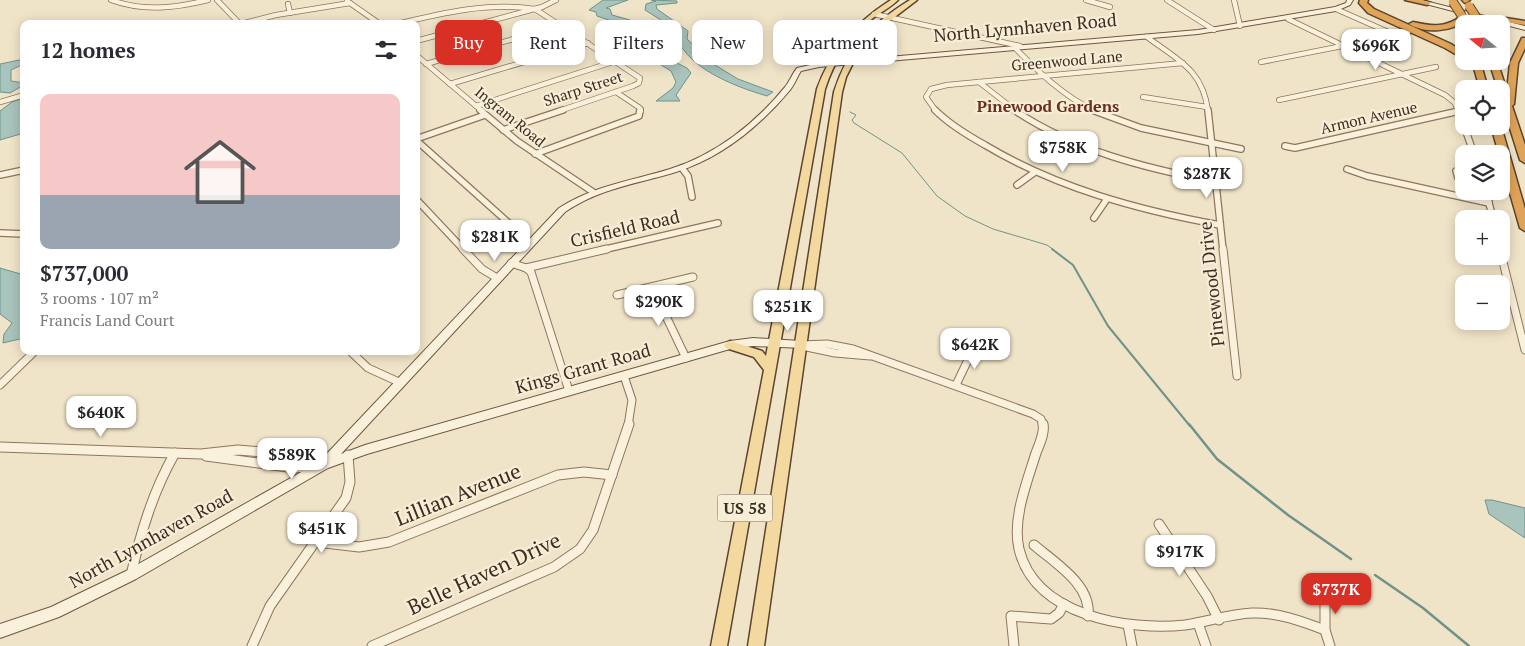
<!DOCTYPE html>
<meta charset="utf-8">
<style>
body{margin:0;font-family:"PT Serif",serif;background:#f2f2f3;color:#2b2b33;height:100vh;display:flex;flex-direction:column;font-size:19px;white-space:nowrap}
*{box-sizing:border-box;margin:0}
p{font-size:16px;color:#7c7c81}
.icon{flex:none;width:28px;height:28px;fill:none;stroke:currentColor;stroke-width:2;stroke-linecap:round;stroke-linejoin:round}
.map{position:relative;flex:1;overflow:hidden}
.details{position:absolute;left:20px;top:20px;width:400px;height:335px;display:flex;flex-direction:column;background:#fff;border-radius:10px;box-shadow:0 2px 12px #0003}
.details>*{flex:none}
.top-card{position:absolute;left:435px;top:20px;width:475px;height:45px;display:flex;gap:10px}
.needle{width:32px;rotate:288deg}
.fabs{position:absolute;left:1455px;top:15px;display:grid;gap:10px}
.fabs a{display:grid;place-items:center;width:55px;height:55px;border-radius:10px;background:#fff;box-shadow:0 2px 12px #0003;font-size:25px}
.price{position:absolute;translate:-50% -42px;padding:0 11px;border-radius:10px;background:#fff;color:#222;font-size:16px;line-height:32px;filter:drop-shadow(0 1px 2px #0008)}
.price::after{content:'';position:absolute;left:50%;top:30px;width:15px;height:11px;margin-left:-8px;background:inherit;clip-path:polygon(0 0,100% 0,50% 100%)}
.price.selected{background:#d93025;color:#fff}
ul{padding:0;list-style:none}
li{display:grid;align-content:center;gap:10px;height:265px;padding:0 20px}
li+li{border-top:1px solid #e1e1e2}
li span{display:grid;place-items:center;height:155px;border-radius:10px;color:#555}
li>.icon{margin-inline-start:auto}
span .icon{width:90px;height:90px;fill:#fffc;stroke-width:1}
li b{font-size:21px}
h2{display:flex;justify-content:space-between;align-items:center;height:60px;padding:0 20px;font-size:21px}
.pill{padding:0 18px;border-radius:10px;background:#fff;box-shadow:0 2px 12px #0003;font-size:18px;line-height:45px}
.pill.selected{background:#d93025;color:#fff}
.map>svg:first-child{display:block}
.water{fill:#a9c4bc;stroke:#6f938a}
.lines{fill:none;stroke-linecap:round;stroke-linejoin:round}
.stream-far2{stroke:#6f938a;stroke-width:1}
.stream-far1{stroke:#6f938a;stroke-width:2}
.stream{stroke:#6f938a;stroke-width:2.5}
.street-far3-casing{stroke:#8d765c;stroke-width:6}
.street-far2-casing{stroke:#8d765c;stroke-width:8}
.street-far1-casing{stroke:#8d765c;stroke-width:9}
.street-casing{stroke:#8d765c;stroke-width:11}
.secondary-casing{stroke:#6f573f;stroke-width:2}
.primary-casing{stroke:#5b4430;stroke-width:3}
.highway-casing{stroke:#5b4430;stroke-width:3}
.street-far3{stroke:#faf1dc;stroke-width:4.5}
.street-far2{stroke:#faf1dc;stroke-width:5.5}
.street-far1{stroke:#faf1dc;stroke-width:7}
.street{stroke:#faf1dc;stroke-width:9}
.secondary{fill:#faf1dc;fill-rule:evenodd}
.primary{fill:#f3d9a0;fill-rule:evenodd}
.highway{fill:#e0a458;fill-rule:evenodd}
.highway-bridge-casing{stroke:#5b4430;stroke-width:10;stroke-linecap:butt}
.highway-bridge{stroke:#e0a458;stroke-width:8}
.labels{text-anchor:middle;stroke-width:4.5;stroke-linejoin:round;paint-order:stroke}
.far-street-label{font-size:15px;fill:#3d2e20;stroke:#f7eed8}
.far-neighbourhood-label{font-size:16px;font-weight:bold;fill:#6b2e1e;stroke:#f7eed8}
.shield{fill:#f7eed8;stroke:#756857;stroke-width:1}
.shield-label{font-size:16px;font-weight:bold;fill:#3d2e20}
.street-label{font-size:18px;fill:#3d2e20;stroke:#f7eed8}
.near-street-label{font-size:21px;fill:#3d2e20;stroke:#f7eed8}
</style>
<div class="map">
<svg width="1525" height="646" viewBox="0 0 1525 646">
<rect width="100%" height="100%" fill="#f0e4c8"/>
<g class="water">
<path d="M603 0H628L606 8 610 9 612 15 630 20 645 28 659 54 687 68 691 73 676 95 680 101H656L673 88 676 82 671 71 643 54 640 38H627L636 30 597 16 596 12 589 10Z"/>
<path d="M651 0 677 1V3L656 5 657 9 688 31 687 39 715 65 738 79 773 92 767 96C736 87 679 66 675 29L645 10 646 4 656 1Z"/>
<path d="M24 59V64L11 70V81L24 83V85L10 93 0 92V64Z"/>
<path d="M24 98V133L0 140V111L12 102Z"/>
<path d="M0 268 24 275V338L3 343 4 334 12 323 0 314Z"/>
<path d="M1485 500H1492L1525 508V538L1489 514Z"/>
</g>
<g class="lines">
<path class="stream-far2" d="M850 112 856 115 852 120 854 123 902 153 937 196 965 216 993 229 1047 245 1054 250"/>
<path class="stream-far1" d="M1052 249 1073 265 1108 326 1190 426"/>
<g class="stream">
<path d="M1189 424 1217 459 1288 515 1351 559"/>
<path d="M1375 575 1423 608 1469 646"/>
</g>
<defs>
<g id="street-far3">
<path d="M111 0C144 12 175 8 208 0"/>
<path d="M217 0 240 24"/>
<path d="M1086 0 1110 7"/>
<path d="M1167 0 1214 30"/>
<path d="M1234 0 1240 26"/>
<path d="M347 1 380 24"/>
<path d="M288 4 290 13"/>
<path d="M1336 9 1395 35"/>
<path d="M874 14 1020 46"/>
<path d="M1288 19 1445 95 1455 103 1458 111"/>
<path d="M241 24 276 15 350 3"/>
<path d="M397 24C442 13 488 2 535 9L640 78 639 83 633 86 559 111"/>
<path d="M1147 37C1178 60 1203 70 1208 111"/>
<path d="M416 41 542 7 556 0"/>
<path d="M1015 48C1040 73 1063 96 1095 111"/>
<path d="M416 55 482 111"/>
<path d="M1261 62 1408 33"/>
<path d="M426 64 559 26"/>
<path d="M979 82 1016 111"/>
<path d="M450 84 588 43"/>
<path d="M616 92 640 108 641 111"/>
<path d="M1143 97 1207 107"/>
<path d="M1279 100 1436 67"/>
<path d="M0 102 24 95"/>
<path d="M476 106 616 61"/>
<path d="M936 111 926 97 931 89 947 85 1183 63"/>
</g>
<g id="street-far2">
<path d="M480 110 517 141 593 192"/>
<path d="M935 110C949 124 967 135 985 145 1057 188 1138 210 1220 225"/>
<path d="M1014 110C1075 151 1145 168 1216 182"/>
<path d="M1092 110 1141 128 1241 149"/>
<path d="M1208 110 1223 250"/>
<path d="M1458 110 1464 125"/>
<path d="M1464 126 1474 154"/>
<path d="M503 130 563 110"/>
<path d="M416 139 485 115"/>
<path d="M416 140 530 242"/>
<path d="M1285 146 1295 148 1459 111"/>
<path d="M535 154 639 116 640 110"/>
<path d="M682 168 688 176 692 197"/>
<path d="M1347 169 1367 176 1489 203"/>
<path d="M1456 171 1458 178 1464 181"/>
<path d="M0 175 24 170"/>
<path d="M1017 185 1035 172"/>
<path d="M1486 191 1493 219"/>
<path d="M416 199 464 250"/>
<path d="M1094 218 1107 199"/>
<path d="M0 233 24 234"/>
<path d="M602 250 718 223"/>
</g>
<g id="street-far1">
<path d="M463 249 482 269 497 278"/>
<path d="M1223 249 1237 376"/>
<path d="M1501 254 1525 350"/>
<path d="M511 263 526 268 607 249"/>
<path d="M526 268 531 272 569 391"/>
<path d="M652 287 686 358"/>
<path d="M617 295 693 277"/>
<path d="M800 345 827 344 853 349 1033 414 1041 419 1043 426"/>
<path d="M802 346 835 353 870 356"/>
<path d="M350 351 368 368 401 383"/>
<path d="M624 376 632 400 628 426"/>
<path d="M0 385 35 351"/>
<path d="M956 385 976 343 983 342"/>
</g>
<g id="street">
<path d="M1043 424C1045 433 1039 445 1036 453 1027 482 1012 519 1019 549 1035 616 1128 631 1185 625 1207 622 1229 614 1252 613 1277 612 1301 621 1325 630"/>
<path d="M0 447 201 454 238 450 312 456 323 465"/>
<path d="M206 456 295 468 319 465"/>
<path d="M1159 524 1207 596 1219 620"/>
<path d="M316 542 359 547 389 542 558 475 584 472 612 475"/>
<path d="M1034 545C1055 563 1092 585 1088 616"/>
<path d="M131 575C141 532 153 491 175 453"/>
<path d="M1325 599V630L1330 646"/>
<path d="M1198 623 1206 646"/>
<path d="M1128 625 1132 646"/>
<path d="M252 646 270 606 346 498 350 482 348 455"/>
<path d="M372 646 554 567 580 549 593 530 629 424"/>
<path d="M1014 646 1011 616 1051 619 1059 613 1064 604"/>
</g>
<g id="secondary">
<path d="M1347 0H1353L1350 5 1336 11 1198 34 819 67 801 71C797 77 795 84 790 90 760 126 721 158 676 172 637 184 600 188 565 212L341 454 365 445 730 341 753 338 800 341 805 345 804 348 753 346 730 349 367 454 328 468 136 579 59 617 0 638V624L51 607 126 571 319 462 559 208C595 185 631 181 670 169 715 155 756 123 785 87 790 81 792 74 797 68L819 63 1198 30 1335 7 1346 3Z"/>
<path d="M1411 0H1421L1525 26V30Z"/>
</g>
<g id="primary">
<path d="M891 0H898C891 7 881 12 873 18 849 37 834 61 825 89L727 646H711L764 370 754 357 726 348 724 345 730 341 762 351 766 356 817 89C831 50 856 22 891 0Z"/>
<path d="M910 0H917L879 29 860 51 859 53 873 61 869 63 856 57 846 77 842 92 764 646H748L834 92C848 48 871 24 910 0Z"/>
</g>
<g id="highway">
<path d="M1360 0H1368L1367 3 1374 9 1451 44 1464 53V59L1445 48 1368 13 1359 3Z"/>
<path d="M1405 0H1422L1431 3 1427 5Z"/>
<path d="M1462 0H1470L1465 3Z"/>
<path d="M1460 17 1467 19C1453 32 1425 34 1409 24L1413 22C1430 26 1445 28 1460 17Z"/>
<path d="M1506 18 1525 21V25L1506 22Z"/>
<path d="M1522 38H1525V48L1518 63 1514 104 1512 106 1525 145V163L1520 160 1501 100V89H1498L1489 61H1497L1507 91 1510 63Z"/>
<path d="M1472 61H1480L1488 89H1480Z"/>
<path d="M1491 126H1501L1525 209V231L1520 228 1501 162V154H1499Z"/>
</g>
</defs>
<use href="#street-far3" class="street-far3-casing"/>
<use href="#street-far2" class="street-far2-casing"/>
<use href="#street-far1" class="street-far1-casing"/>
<use href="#street" class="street-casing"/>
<use href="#secondary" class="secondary-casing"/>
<use href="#primary" class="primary-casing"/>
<use href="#highway" class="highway-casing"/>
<use href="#street-far3" class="street-far3"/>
<use href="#street-far2" class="street-far2"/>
<use href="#street-far1" class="street-far1"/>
<use href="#street" class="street"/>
<use href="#secondary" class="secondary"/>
<use href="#primary" class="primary"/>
<use href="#highway" class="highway"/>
<defs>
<g id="highway-bridge">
<path d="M1453 2 1462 16"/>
<path d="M1469 6 1478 20"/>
</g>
</defs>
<use href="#highway-bridge" class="highway-bridge-casing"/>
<use href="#highway-bridge" class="highway-bridge"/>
</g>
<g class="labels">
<g class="far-street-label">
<text transform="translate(1067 61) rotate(-5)" y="5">Greenwood Lane</text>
<text transform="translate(583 89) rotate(-18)" y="5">Sharp Street</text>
<text transform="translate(510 117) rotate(39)" y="5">Ingram Road</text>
<text transform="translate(1369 118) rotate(-13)" y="5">Armon Avenue</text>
</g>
<g class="far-neighbourhood-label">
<text x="1048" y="112">Pinewood Gardens</text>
</g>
<rect class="shield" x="717.5" y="494.5" width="55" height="27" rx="4"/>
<g class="shield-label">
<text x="745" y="514">US 58</text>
</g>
<g class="street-label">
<text transform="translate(1025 28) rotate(-5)" y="6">North Lynnhaven Road</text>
<text transform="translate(625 229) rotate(-13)" y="6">Crisfield Road</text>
<text transform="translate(1212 284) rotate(-96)" y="6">Pinewood Drive</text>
<text transform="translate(583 369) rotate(-16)" y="6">Kings Grant Road</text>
<text transform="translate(151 539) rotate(-29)" y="6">North Lynnhaven Road</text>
</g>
<g class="near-street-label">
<text transform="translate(458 495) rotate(-22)" y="7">Lillian Avenue</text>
<text transform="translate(484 574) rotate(-25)" y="7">Belle Haven Drive</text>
</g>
</g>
</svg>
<div class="fabs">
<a><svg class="needle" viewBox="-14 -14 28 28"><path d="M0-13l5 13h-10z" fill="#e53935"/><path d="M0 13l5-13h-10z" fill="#7c7c81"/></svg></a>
<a><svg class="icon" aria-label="locate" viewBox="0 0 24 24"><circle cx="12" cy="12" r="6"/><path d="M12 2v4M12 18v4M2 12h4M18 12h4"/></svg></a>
<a><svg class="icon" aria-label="layers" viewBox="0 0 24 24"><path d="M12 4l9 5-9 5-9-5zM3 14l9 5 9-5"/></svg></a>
<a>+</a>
<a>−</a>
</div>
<b class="price" style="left:1376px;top:71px">$696K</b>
<b class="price" style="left:1063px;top:173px">$758K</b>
<b class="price" style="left:1207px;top:199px">$287K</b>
<b class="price" style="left:495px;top:262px">$281K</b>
<b class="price" style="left:659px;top:327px">$290K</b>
<b class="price" style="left:788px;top:332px">$251K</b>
<b class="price" style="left:975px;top:370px">$642K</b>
<b class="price" style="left:101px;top:438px">$640K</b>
<b class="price" style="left:292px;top:480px">$589K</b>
<b class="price" style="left:322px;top:554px">$451K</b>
<b class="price" style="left:1180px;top:577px">$917K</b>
<b class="price selected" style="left:1336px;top:615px">$737K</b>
<div class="top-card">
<a class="pill selected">Buy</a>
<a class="pill">Rent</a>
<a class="pill">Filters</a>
<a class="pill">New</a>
<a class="pill">Apartment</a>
</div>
<section class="details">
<h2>12 homes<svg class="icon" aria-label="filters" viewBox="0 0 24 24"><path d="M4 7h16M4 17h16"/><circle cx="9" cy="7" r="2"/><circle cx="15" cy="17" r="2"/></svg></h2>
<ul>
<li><span style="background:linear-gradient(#f6c9c9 65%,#9aa5b1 0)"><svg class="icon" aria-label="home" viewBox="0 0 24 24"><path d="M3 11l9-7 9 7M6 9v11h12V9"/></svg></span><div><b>$737,000</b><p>3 rooms · 107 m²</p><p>Francis Land Court</p></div></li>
</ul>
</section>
</div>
